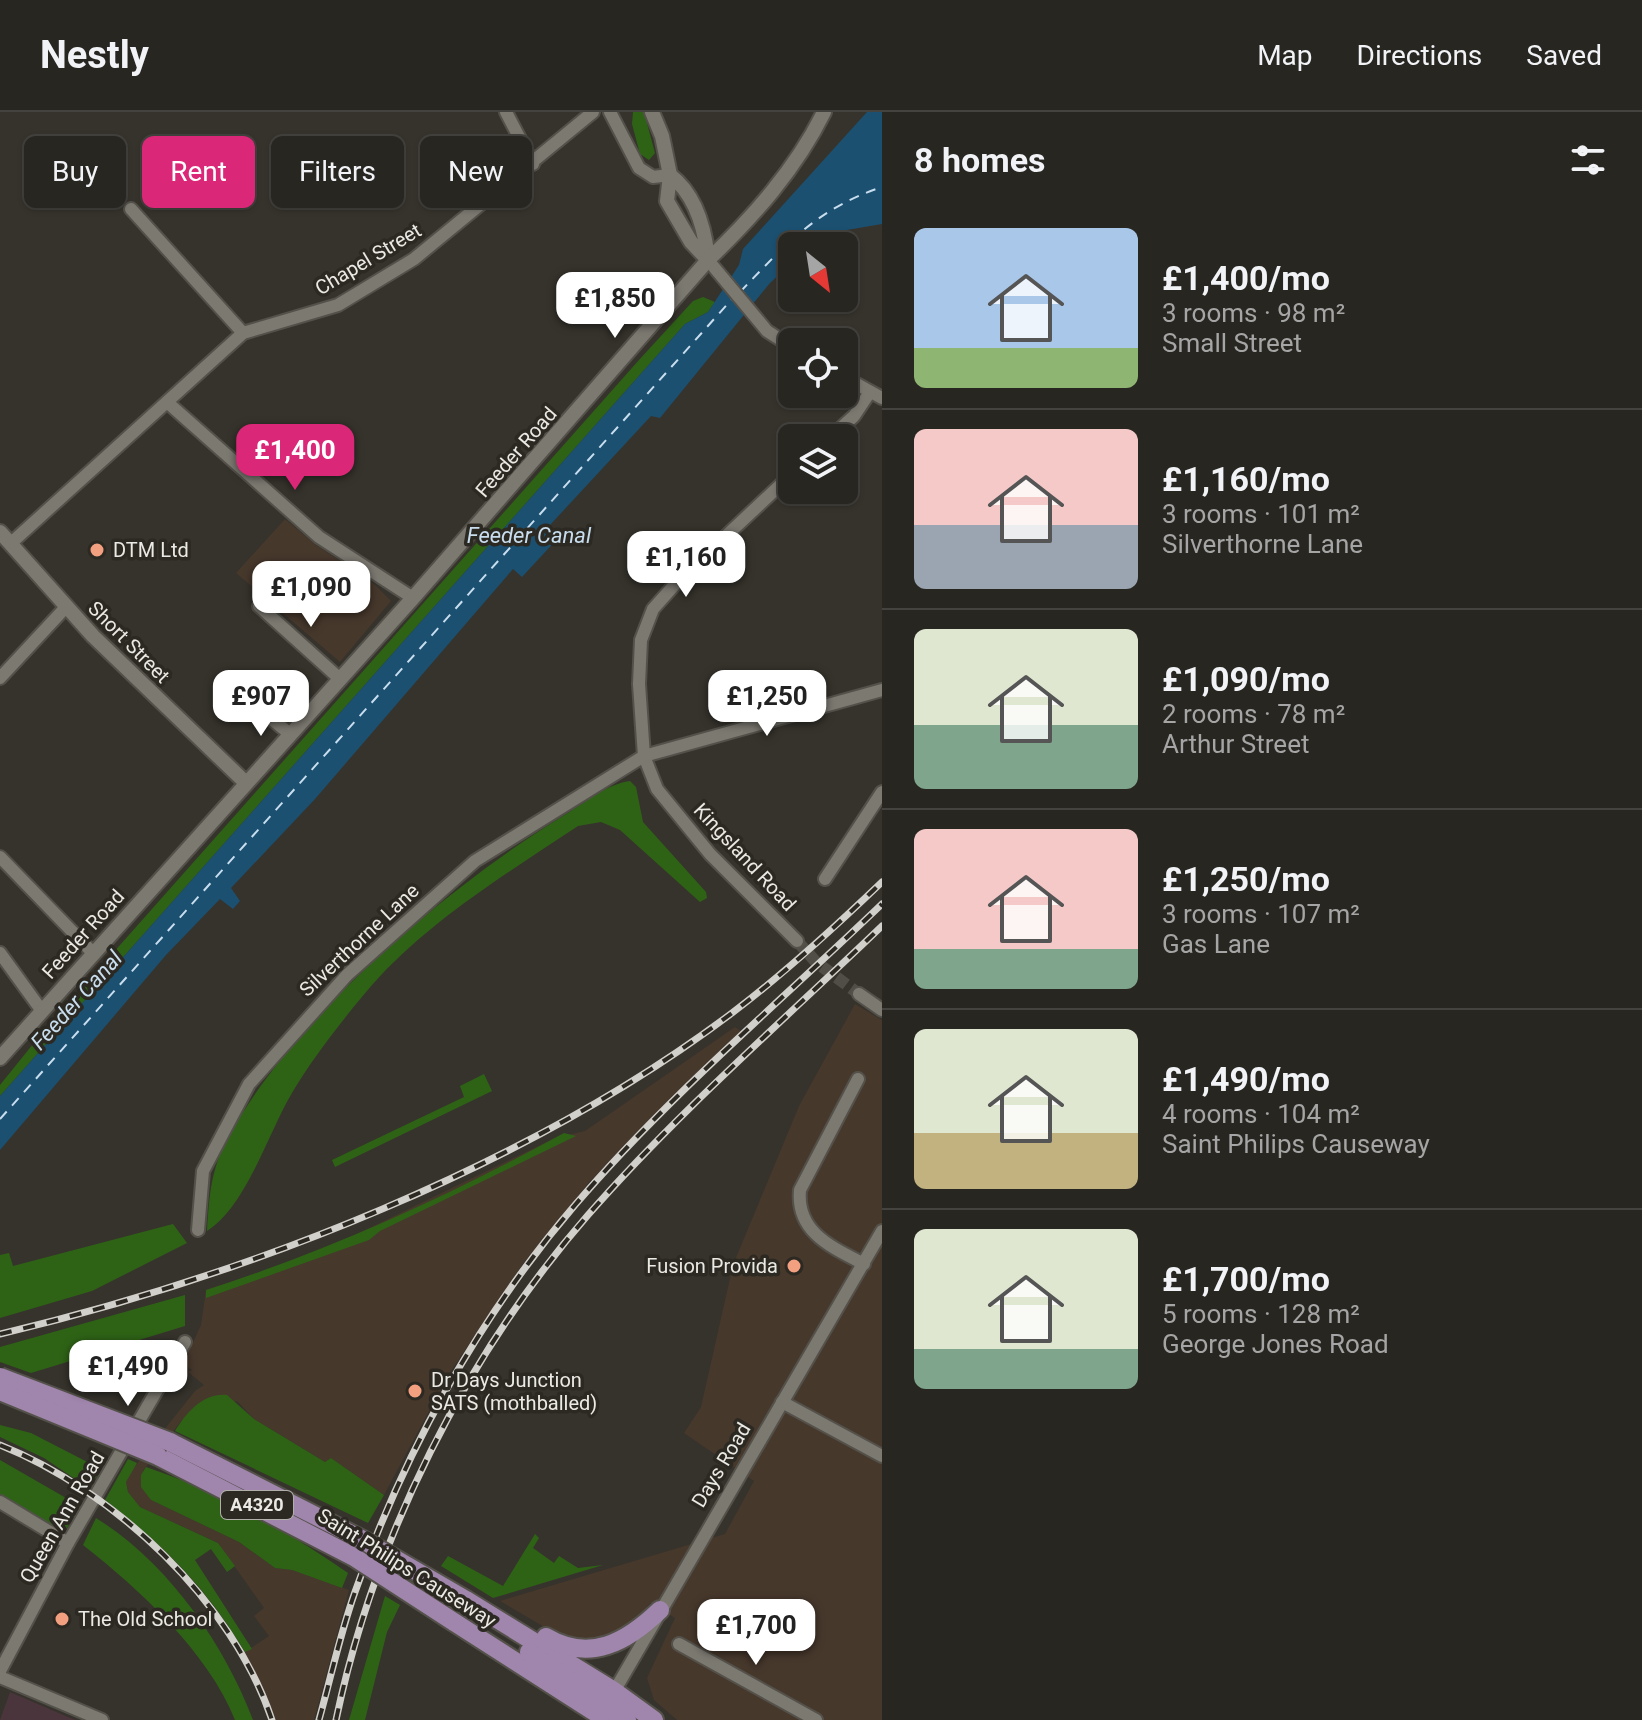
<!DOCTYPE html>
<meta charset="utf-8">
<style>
body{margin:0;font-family:Roboto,sans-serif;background:#34322e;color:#f1f3f6;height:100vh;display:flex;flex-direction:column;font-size:30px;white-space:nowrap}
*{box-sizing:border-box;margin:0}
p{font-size:26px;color:#a5a5a5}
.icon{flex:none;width:44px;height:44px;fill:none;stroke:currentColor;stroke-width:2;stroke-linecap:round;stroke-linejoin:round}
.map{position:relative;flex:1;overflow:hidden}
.sheet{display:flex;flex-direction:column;background:#282621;width:760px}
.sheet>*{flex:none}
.hud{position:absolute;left:24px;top:24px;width:738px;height:72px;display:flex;gap:16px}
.needle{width:52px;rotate:150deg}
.tools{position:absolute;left:778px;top:120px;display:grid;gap:16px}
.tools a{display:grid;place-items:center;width:80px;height:80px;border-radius:12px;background:#282621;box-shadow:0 2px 6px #0004,0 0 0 2px #44433f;font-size:40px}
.price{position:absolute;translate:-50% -68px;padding:0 18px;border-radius:16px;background:#fff;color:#222;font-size:26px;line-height:52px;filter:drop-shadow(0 2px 4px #0008)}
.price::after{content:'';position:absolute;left:50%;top:48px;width:24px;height:18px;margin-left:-12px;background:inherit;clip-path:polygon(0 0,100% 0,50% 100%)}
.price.selected{background:#db2777;color:#fff}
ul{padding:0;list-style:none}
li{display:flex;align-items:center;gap:24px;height:200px;padding:0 32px}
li+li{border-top:2px solid #44433f}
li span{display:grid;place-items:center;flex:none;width:224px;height:160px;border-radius:12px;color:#555}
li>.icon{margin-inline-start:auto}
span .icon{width:96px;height:96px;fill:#fffc;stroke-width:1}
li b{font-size:34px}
h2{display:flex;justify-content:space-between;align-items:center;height:96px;padding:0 32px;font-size:34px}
.tag{padding:0 28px;border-radius:12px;background:#282621;box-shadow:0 2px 6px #0004,0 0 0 2px #44433f;font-size:28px;line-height:72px}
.tag.selected{background:#db2777;color:#fff}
header{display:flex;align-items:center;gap:48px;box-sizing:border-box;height:112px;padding:0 40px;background:#282621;border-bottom:2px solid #44433f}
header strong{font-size:38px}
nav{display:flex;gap:44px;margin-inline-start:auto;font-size:28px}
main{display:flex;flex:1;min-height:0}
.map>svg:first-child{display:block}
.industrial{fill:#47382c}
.education{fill:#49353b}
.green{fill:#2e6316}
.water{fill:#1b5071}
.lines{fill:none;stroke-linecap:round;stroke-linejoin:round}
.ferry{stroke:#c8ddee;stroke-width:2;stroke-dasharray:10 8;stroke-linecap:butt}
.minor-tunnel{stroke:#514e48;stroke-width:12;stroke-dasharray:12 6;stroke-linecap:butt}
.minor-casing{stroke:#53514a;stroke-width:16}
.tertiary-casing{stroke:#53514a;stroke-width:18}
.primary-casing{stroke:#53514a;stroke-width:22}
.minor{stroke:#7c7971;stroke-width:12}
.tertiary{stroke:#7c7971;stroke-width:14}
.primary{stroke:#a085ac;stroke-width:18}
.rail-casing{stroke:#d2d0cb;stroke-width:7}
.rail{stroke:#2c2922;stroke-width:4;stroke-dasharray:12;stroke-linecap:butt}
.primary-bridge-casing{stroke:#53514a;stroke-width:22;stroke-linecap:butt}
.primary-bridge{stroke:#a085ac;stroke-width:18}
.poi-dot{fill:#f3a081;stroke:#2c2922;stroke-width:3}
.labels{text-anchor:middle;stroke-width:7;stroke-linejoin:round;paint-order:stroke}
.shield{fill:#2c2922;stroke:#b2afaa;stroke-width:2}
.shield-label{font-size:18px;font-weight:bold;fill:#ebe9e4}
.street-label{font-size:20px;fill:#ebe9e4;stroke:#2c2922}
.poi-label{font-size:20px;fill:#ebe9e4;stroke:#2c2922;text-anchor:start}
.water-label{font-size:22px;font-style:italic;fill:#c8ddee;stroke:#2c2922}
</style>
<header>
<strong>Nestly</strong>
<nav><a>Map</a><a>Directions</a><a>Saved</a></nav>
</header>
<main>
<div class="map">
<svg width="882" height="1608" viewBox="0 0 882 1608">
<rect width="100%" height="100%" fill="#36332c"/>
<g class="industrial">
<path d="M285 407 316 433 371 469 391 489 340 550 236 461Z"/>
<path d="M855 892 882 908V1608H677L654 1588 647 1566 675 1506 650 1491 632 1514 615 1526 584 1530 558 1523 500 1489 725 1422 754 1369 684 1321 701 1295 733 1153 799 994Z"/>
<path d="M735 915 742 920 590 1069 522 1153 449 1262 384 1383 331 1346 325 1350 254 1307 237 1289 182 1308 143 1359 151 1388 239 1430 275 1456 292 1458 349 1478 314 1608H276L245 1540 269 1524 254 1504 264 1496 218 1431 140 1395 128 1380 126 1370 132 1358 195 1279 204 1273 188 1260 192 1258 183 1252 201 1213 206 1178 279 1154 349 1126 555 1026 585 1019Z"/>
</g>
<path class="education" d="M10 1580 75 1608H0Z"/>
<g class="green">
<path d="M633 0H644L655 41 649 48 640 42 632 12Z"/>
<path d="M703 185 715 190 708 200 685 212 0 984V973L42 921 639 248 693 189Z"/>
<path d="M630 669 636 675 643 710 706 780 707 786 700 790 620 718 601 710 578 714C506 762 430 808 372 873 347 902 311 948 292 981 269 1019 246 1095 207 1119 209 1085 211 1056 228 1026 291 907 452 771 566 702 586 690 607 672 630 669Z"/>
<path d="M484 962 492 979 335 1055 332 1048 464 985 460 974Z"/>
<path d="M564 1021 576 1024 380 1119 369 1128 206 1186V1178C330 1138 449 1084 564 1021Z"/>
<path d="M173 1112 187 1131 92 1179 0 1206V1143L9 1141 13 1154Z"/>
<path d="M185 1183V1214L31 1261 0 1250V1235Z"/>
<path d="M227 1283 254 1307 325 1350 331 1346 384 1383 368 1411 175 1319C187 1300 203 1281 227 1283Z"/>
<path d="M0 1313 31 1321 101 1357 90 1377 44 1346 0 1325Z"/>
<path d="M128 1347 137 1351 126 1370 128 1380 140 1395 218 1431 235 1454 227 1460 211 1437 195 1448 252 1537 245 1540C209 1479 162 1431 105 1388Z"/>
<path d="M0 1348 80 1394 63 1423 0 1385Z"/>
<path d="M146 1355C218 1379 286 1418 348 1461L342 1476 292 1458 275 1456 239 1430 151 1388 141 1375V1363Z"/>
<path d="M96 1406C167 1450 224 1531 253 1608H235C208 1540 139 1477 83 1433Z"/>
<path d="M535 1422 539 1426 533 1436 554 1451 559 1444 578 1456 603 1453 493 1486 441 1454 448 1444 503 1474Z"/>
<path d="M385 1484 400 1493 387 1520 365 1608H349Z"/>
</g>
<path class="water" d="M867 0H882V112L841 119 813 134H792V151L770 171 660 306 651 304 550 413 558 426 522 465 513 457 315 687 231 776 240 789 233 797 220 787 166 843 0 1038V984L685 212 708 200 739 153 743 137Z"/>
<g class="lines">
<g class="ferry">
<path d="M740 180C785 133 818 96 882 75"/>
<path d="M0 1007 732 187"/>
</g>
<path class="minor-tunnel" d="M797 829 816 850 859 882"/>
<defs>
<g id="minor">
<path d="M506 0 533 52"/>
<path d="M610 0 639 56 653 65 670 63"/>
<path d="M131 97 243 221"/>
<path d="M708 148 767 219 792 235"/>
<path d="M844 265 882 286"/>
<path d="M167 290 319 425 413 486"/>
<path d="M830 326 854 304 870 280"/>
<path d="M792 362 678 469 653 497 641 528 639 572 644 644 657 677 710 742 797 829"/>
<path d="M10 432 243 221 338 193 414 147 593 0"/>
<path d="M259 494 340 567"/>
<path d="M0 566 66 495"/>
<path d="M274 609 290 622"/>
<path d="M0 745 93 841"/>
<path d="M825 767 882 680"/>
<path d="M0 841 42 899"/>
<path d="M859 882 882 898"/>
<path d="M858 967 800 1078C796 1120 831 1135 864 1152"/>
<path d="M198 1118 203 1059 249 972 347 863 475 749 644 644 882 578"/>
<path d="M782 1290 882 1344"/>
<path d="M0 1390 68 1431"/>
<path d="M679 1532 816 1608"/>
<path d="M0 1559 68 1431 185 1230"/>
<path d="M0 1565 102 1608"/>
<path d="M612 1583 882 1119"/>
</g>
<g id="tertiary">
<path d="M652 0 662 24 670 63 667 89 691 130 708 148"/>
<path d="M670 63C695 82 705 117 708 148"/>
<path d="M0 420 93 524 246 671"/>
<path d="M0 946 413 486 708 148C753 105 796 57 824 0"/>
</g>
<g id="primary">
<path d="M170 1330 361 1427"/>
<path d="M158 1344 354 1445"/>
<path d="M466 1488 614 1579 654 1608"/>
<path d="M454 1510 607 1608"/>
<path d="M546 1525C590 1551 627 1530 660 1498"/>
<path d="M529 1540 627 1608"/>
</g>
</defs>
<use href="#minor" class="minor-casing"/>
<use href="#tertiary" class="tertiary-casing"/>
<use href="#primary" class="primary-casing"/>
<use href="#minor" class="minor"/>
<use href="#tertiary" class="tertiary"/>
<use href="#primary" class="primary"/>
<defs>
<g id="rail">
<path d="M0 1222C246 1164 529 1054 732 901 785 861 834 816 882 770"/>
<path d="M0 1333C115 1379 232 1489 272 1608"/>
<path d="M319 1608C331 1565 340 1522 355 1480 404 1340 479 1205 575 1093 668 984 779 891 882 792"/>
<path d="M336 1608C374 1426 466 1243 588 1103 678 1000 783 909 882 814"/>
</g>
</defs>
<use href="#rail" class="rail-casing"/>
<use href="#rail" class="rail"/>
<defs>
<g id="primary-bridge">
<path d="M0 1265 170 1330"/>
<path d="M0 1279 158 1344"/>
<path d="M361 1427 466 1488"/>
<path d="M354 1445 454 1510"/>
</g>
</defs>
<use href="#primary-bridge" class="primary-bridge-casing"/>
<use href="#primary-bridge" class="primary-bridge"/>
</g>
<g class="poi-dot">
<circle cx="97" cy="438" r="8"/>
<circle cx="794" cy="1154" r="8"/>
<circle cx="415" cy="1279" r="8"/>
<circle cx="62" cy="1507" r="8"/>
</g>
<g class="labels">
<rect class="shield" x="221" y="1379" width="72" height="28" rx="6"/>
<g class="shield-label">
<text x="257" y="1399">A4320</text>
</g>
<g class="street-label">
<text transform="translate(368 147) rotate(-31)" y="7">Chapel Street</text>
<text transform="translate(516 340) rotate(-49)" y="7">Feeder Road</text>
<text transform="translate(129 530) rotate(45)" y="7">Short Street</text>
<text transform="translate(745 745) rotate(47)" y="7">Kingsland Road</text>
<text transform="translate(83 822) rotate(-48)" y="7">Feeder Road</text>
<text transform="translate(359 828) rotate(-43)" y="7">Silverthorne Lane</text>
<text transform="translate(721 1353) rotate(-59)" y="7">Days Road</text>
<text transform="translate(62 1405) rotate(-60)" y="7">Queen Ann Road</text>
<text transform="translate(407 1456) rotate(32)" y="7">Saint Philips Causeway</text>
</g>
<g class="poi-label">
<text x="113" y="445">DTM Ltd</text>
<text x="778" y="1161" text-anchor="end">Fusion Provida</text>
<text x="431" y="1275">Dr Days Junction<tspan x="431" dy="23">SATS (mothballed)</tspan></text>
<text x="78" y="1514">The Old School</text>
</g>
<g class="water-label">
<text x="529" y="431">Feeder Canal</text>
<text transform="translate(76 888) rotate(-48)" y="8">Feeder Canal</text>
</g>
</g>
</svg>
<div class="tools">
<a><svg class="needle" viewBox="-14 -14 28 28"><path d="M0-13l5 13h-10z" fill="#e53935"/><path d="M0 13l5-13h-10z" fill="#a5a5a5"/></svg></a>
<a><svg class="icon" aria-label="locate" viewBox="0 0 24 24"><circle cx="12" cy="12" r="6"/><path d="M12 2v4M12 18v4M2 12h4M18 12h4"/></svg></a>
<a><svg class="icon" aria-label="layers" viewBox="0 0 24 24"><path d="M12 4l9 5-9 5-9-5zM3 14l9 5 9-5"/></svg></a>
</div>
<b class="price" style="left:615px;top:228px">£1,850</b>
<b class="price selected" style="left:295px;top:380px">£1,400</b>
<b class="price" style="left:686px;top:487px">£1,160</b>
<b class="price" style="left:311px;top:517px">£1,090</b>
<b class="price" style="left:261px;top:626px">£907</b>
<b class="price" style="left:767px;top:626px">£1,250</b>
<b class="price" style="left:128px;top:1296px">£1,490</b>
<b class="price" style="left:756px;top:1555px">£1,700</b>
<div class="hud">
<a class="tag">Buy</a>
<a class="tag selected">Rent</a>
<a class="tag">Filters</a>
<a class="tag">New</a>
</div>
</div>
<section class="sheet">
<h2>8 homes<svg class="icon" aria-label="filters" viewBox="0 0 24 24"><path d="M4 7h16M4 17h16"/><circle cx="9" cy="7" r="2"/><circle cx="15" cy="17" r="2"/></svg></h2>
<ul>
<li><span style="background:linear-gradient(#a9c7e8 75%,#8fb573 0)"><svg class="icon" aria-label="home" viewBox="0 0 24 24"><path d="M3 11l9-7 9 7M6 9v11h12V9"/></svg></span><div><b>£1,400/mo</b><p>3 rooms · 98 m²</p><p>Small Street</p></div></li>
<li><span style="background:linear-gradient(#f6c9c9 60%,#9aa5b1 0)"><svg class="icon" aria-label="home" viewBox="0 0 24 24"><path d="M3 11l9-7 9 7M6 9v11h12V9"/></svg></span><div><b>£1,160/mo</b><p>3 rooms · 101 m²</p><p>Silverthorne Lane</p></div></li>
<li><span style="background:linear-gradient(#dfe7d0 60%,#7fa58c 0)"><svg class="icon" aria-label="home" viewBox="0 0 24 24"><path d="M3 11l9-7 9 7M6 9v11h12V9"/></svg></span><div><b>£1,090/mo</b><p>2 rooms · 78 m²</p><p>Arthur Street</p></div></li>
<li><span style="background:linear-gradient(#f6c9c9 75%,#7fa58c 0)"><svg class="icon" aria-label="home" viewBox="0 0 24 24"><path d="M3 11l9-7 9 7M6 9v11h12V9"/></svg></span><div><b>£1,250/mo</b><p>3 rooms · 107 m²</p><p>Gas Lane</p></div></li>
<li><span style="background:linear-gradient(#dfe7d0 65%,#c2b280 0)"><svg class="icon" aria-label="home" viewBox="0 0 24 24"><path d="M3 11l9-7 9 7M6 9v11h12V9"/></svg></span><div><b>£1,490/mo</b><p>4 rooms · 104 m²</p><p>Saint Philips Causeway</p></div></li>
<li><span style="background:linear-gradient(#dfe7d0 75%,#7fa58c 0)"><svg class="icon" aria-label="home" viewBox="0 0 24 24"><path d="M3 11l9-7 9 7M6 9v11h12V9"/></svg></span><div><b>£1,700/mo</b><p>5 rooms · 128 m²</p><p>George Jones Road</p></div></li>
</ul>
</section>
</main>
